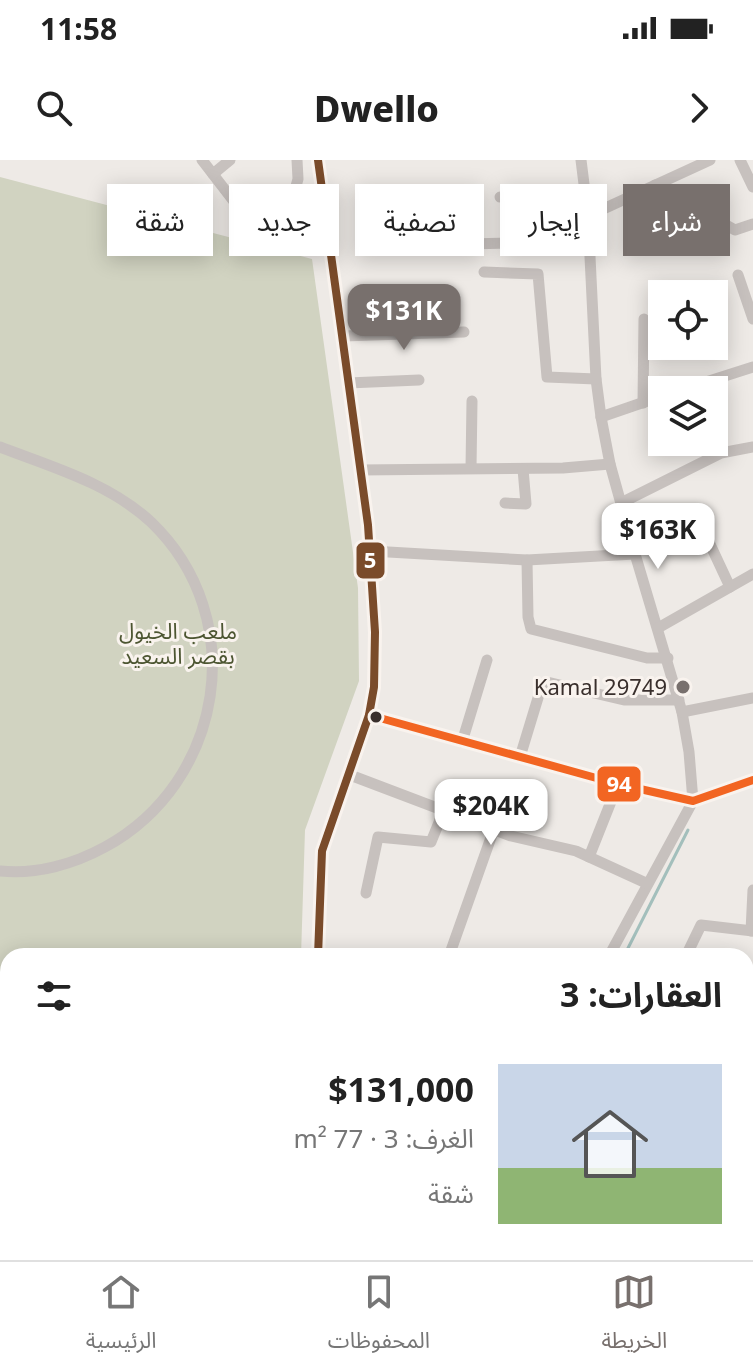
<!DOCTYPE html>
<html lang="ar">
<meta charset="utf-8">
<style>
body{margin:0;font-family:"Noto Sans","Noto Sans Arabic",sans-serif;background:#f2f2f2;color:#222;direction:rtl;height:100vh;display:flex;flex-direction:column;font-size:30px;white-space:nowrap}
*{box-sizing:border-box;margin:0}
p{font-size:26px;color:#767676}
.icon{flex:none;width:44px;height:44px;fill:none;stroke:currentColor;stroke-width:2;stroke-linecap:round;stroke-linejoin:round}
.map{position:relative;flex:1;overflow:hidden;direction:ltr}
.sheet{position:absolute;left:0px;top:788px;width:754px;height:312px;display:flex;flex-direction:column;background:#fff;border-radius:24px 24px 0 0;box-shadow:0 4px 20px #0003;direction:rtl}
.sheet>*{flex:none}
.hud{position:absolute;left:24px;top:24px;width:706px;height:72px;direction:rtl;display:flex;gap:16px}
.tools{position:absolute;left:648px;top:120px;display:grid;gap:16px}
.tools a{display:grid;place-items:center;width:80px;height:80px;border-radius:0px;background:#fff;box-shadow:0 4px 20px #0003;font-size:40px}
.price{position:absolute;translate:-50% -68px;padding:0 18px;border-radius:16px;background:#fff;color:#222;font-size:26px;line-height:52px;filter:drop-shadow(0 2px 4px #0008)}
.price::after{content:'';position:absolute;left:50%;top:48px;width:24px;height:18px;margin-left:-12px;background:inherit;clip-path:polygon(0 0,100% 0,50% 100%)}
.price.active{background:#78706d;color:#fff}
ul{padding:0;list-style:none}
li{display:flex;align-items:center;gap:24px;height:200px;padding:0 32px}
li+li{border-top:2px solid #e0e0e0}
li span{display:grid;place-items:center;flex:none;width:224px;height:160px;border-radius:0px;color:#555}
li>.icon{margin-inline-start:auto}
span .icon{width:96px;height:96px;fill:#fffc;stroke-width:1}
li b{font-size:34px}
h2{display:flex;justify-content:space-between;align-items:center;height:96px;padding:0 32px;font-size:34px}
.chip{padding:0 28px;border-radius:0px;background:#fff;box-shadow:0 4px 20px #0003;font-size:28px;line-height:72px}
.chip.active{background:#78706d;color:#fff}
.status{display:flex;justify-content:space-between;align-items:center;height:56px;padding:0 40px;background:#fff;direction:ltr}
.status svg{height:22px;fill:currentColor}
header{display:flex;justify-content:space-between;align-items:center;height:104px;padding:0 32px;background:#fff;font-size:36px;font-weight:800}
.tabs{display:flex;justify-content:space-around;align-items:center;height:112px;border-top:2px solid #e0e0e0;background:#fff;font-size:22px;color:#767676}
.tabs a{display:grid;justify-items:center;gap:4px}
.tabs .active{color:#78706d}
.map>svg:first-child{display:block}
.green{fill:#d1d3c1}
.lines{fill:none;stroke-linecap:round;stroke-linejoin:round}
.stream{stroke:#a3bfbc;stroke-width:3}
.minor{stroke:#c7c1be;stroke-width:11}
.bus-1-casing{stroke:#f9f3ee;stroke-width:14}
.bus-2-casing{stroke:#f9f3ee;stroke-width:14}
.bus-1{stroke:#f26522;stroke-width:8}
.bus-2{stroke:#7a4b2a;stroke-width:8}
.poi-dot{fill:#78706d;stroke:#f9f3ee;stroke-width:3}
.bus-dot{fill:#392f2c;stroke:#f9f3ee;stroke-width:3}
.labels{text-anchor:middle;stroke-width:6;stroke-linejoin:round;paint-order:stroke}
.park-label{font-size:22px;fill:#4c5531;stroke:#f9f3ee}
.poi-label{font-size:22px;fill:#392f2c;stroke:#f9f3ee;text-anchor:end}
.line-badge{stroke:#f9f3ee;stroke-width:3}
.badge-label{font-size:22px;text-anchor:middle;font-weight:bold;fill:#fff}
</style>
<div class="status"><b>11:58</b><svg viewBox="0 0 49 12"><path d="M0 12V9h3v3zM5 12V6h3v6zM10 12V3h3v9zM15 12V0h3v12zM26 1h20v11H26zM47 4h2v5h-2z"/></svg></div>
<header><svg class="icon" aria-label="forward" viewBox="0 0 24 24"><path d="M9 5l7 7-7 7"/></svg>Dwello<svg class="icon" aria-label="search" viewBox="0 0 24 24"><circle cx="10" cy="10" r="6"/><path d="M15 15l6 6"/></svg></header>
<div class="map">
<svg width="753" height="1100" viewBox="0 0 753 1100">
<rect width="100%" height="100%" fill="#eeeae6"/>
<path class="green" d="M0 17 312 99 358 428 359 521 305 670 301 796H8V1092H296L297 1100H0Z"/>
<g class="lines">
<g class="stream">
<path d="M624 796 688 670"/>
<path d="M529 1092V1100"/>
</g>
<g class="minor">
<path d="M202 0 249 61C272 78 301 73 327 71"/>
<path d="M581 0 588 56 596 219 601 257 610 304 635 394 682 552 689 592 693 641 609 796"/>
<path d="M740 0 753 27"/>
<path d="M213 14 230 0"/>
<path d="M655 25 735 70 753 64"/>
<path d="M500 37 587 36"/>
<path d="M588 56 710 0"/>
<path d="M283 73 298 19 297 0"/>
<path d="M468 84 590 81"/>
<path d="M484 112 538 114 547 217 596 219"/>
<path d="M738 115 753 159"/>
<path d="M343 176 464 172"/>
<path d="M348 223 419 220"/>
<path d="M681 230 753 207"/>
<path d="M643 243 644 159"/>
<path d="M601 257 662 236"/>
<path d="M0 287C52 307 109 323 151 362 251 458 224 622 105 687 74 704 36 715 0 711"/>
<path d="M471 308 472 241"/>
<path d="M360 310 563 308 610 304"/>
<path d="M505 343 526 344 523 309"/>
<path d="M621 343 721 293 753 287"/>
<path d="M702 367 730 427"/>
<path d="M371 391 527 400 635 394"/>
<path d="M527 400 528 457 531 469 647 498H668"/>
<path d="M658 468 753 414"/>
<path d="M682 552 753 538"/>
<path d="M369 555 618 624 693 641 753 620"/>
<path d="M462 582 487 500"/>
<path d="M520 597 541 528 547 522 624 540H679"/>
<path d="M350 615 511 676 576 691 646 723"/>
<path d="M589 697 618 624"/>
<path d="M366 733 378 677 431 682 444 650"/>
<path d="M751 771 753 730"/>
<path d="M318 796 322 691 369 555 374 527 375 472 368 365 318 0"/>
<path d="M449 796 494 669"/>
<path d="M686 796 701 765 753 771"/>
<path d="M746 862 753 863"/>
<path d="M0 897 8 898"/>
<path d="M0 955 8 956"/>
<path d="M746 1046 753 1047"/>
<path d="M312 1092V1100"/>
<path d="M497 1092 512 1094"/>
<path d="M408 1100 410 1092"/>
<path d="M663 1100 664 1092"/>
</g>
<defs>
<path id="bus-1" d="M369 555 618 624 693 641 753 620"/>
<path id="bus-2" d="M318 796 322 691 369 555 374 527 375 472 368 365 318 0"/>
</defs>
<use href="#bus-1" class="bus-1-casing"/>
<use href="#bus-2" class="bus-2-casing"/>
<use href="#bus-1" class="bus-1"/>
<use href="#bus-2" class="bus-2"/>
</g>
<circle class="poi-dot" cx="683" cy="527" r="8"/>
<circle class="bus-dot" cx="376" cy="557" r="7"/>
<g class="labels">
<g class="park-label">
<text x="178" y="479">ملعب الخيول<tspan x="178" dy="25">بقصر السعيد</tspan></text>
</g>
<g class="poi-label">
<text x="667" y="535">Kamal 29749</text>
</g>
</g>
<g class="line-badge">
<rect x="355" y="381" width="31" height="39" rx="8" fill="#7a4b2a"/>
<rect x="596" y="605" width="46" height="38" rx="8" fill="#f26522"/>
</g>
<g class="badge-label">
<text x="370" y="408">5</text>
<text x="619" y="632">94</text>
</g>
</svg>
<div class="tools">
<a><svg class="icon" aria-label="locate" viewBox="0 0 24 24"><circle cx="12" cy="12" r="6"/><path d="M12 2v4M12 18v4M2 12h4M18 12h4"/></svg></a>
<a><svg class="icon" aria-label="layers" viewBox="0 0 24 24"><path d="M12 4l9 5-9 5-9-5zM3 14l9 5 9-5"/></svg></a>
</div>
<b class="price active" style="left:404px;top:192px">$131K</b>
<b class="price" style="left:658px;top:411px">$163K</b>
<b class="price" style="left:491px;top:687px">$204K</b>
<div class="hud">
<a class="chip active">شراء</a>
<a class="chip">إيجار</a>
<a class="chip">تصفية</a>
<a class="chip">جديد</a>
<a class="chip">شقة</a>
</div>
<section class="sheet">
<h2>العقارات: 3<svg class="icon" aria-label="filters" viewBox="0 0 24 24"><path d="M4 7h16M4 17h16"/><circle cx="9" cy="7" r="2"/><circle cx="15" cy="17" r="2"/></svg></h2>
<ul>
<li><span style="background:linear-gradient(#c9d6e8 65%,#8fb573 0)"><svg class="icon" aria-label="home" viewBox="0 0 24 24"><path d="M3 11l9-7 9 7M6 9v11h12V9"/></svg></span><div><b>$131,000</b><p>الغرف: 3 · 77 m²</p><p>شقة</p></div></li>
</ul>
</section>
</div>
<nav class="tabs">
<a class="active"><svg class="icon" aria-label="map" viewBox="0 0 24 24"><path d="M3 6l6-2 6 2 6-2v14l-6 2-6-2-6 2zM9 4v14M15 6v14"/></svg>الخريطة</a>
<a><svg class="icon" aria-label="saved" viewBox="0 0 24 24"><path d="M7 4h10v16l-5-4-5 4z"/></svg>المحفوظات</a>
<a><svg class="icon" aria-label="home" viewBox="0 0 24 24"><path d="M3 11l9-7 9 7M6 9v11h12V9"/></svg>الرئيسية</a>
</nav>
